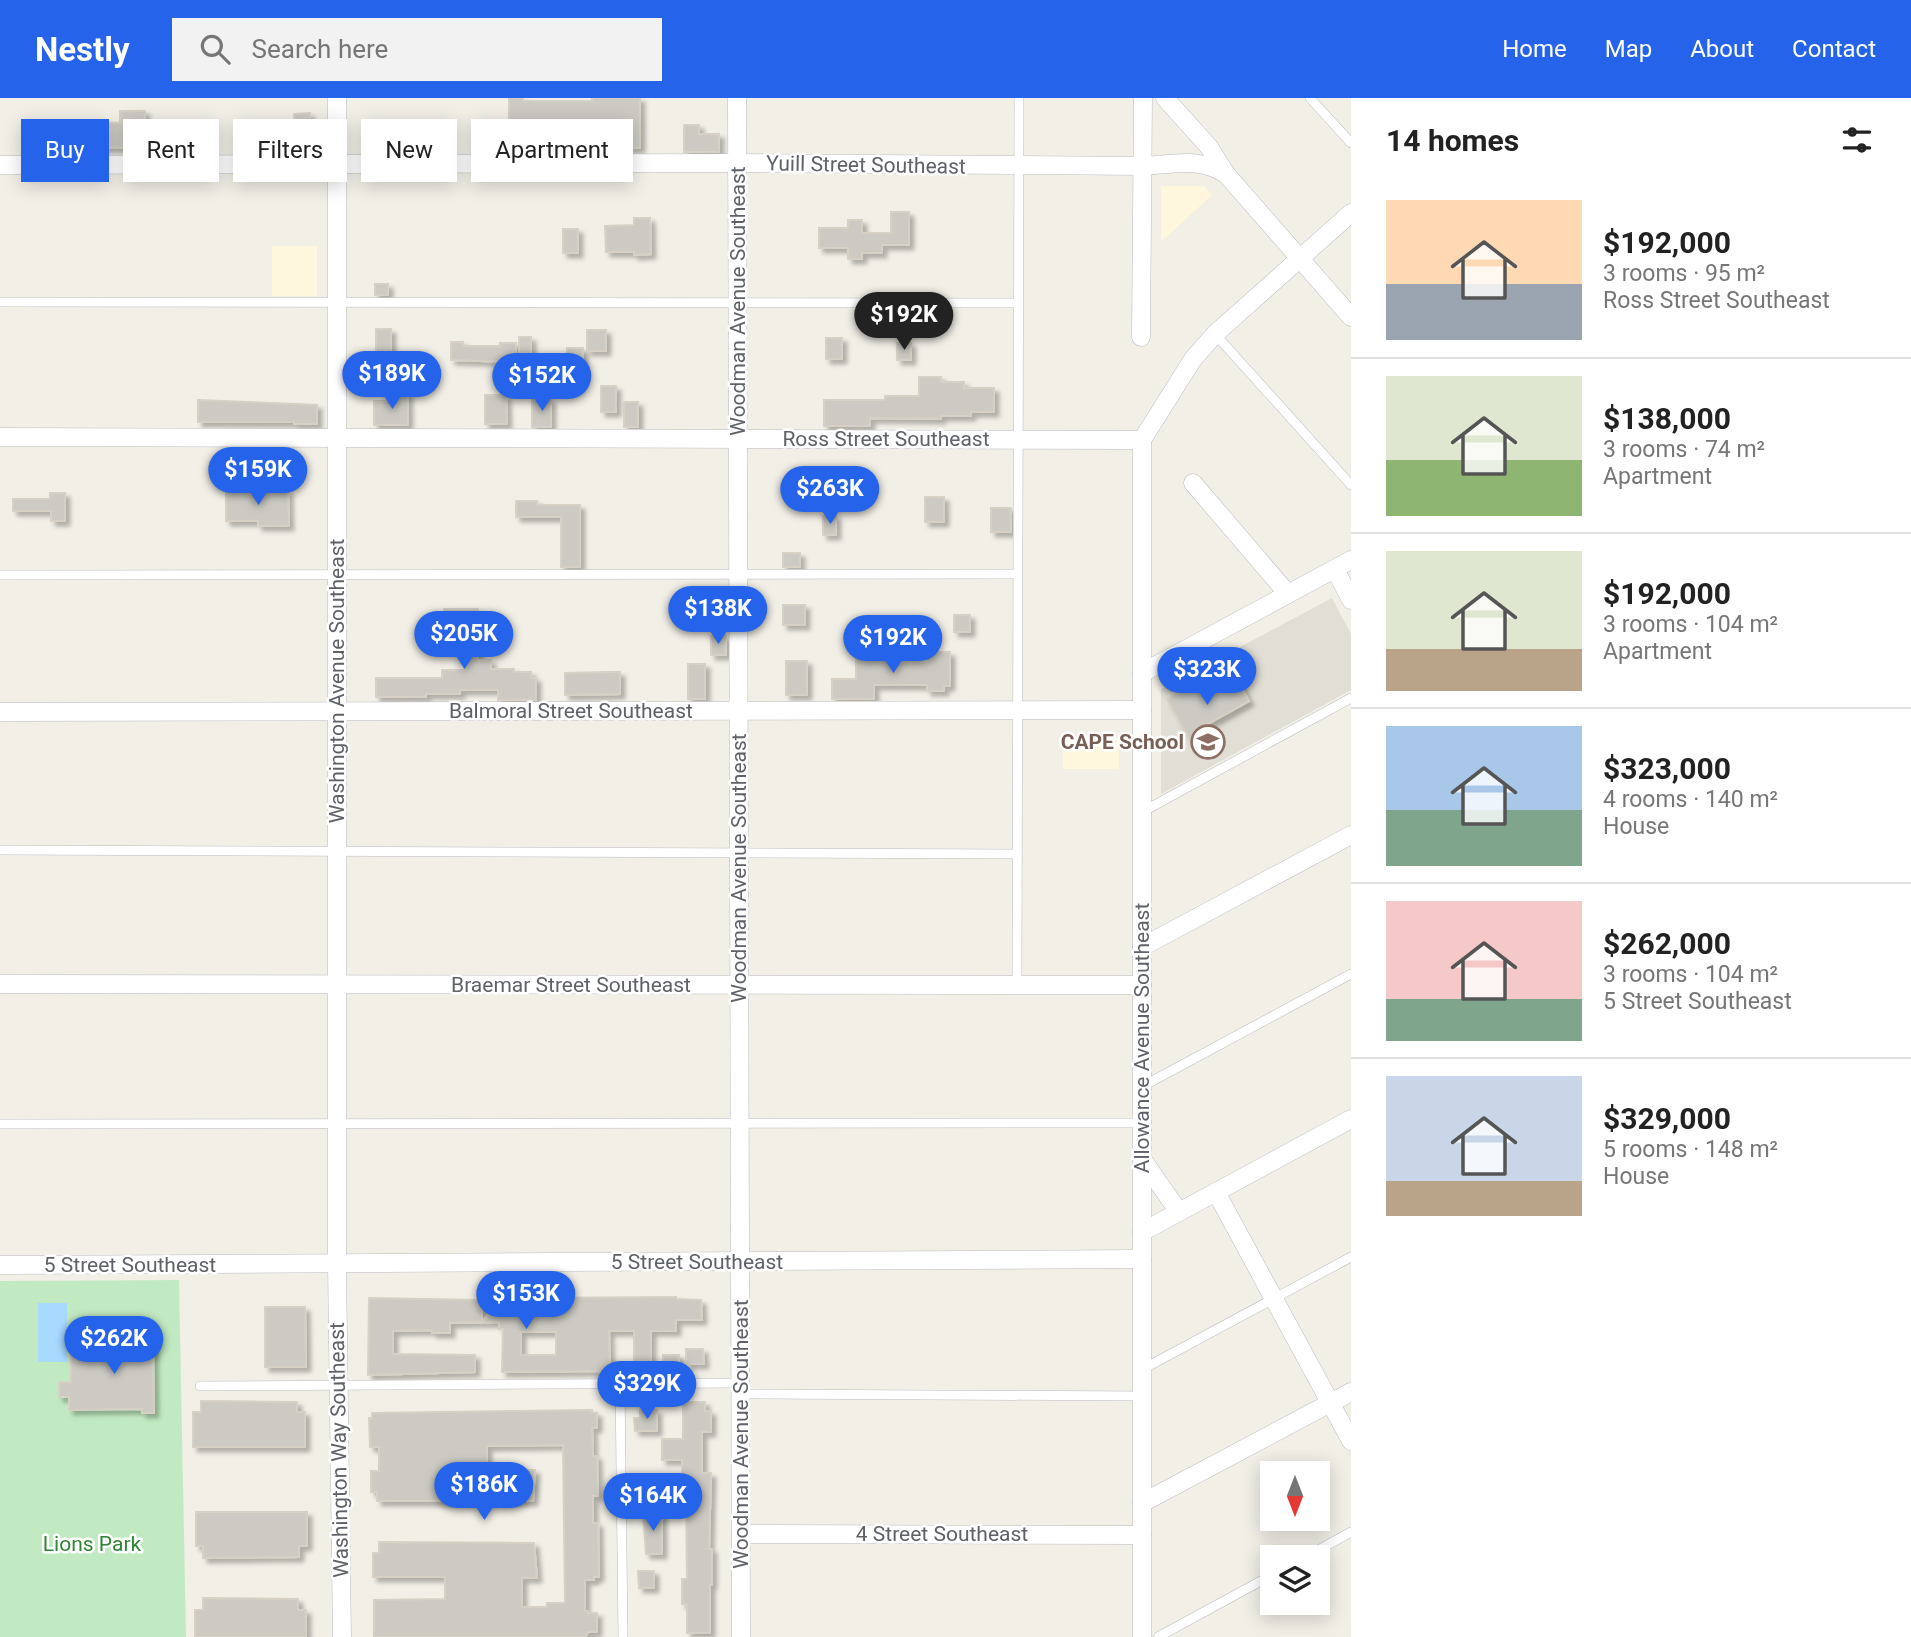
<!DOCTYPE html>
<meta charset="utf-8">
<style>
body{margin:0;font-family:Roboto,sans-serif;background:#f2f2f2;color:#222;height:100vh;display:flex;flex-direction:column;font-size:26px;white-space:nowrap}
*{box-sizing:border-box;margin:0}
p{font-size:23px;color:#767676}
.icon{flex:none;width:38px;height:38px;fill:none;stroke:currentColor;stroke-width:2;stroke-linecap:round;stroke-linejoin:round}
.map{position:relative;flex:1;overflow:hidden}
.drawer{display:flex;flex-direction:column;background:#fff;width:560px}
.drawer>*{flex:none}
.guide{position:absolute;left:21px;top:21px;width:665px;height:63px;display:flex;gap:14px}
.needle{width:46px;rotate:180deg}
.controls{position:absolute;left:1260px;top:1363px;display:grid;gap:14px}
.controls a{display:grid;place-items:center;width:70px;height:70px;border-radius:0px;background:#fff;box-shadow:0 4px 18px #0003;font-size:35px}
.price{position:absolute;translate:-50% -60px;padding:0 16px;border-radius:24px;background:#2563eb;color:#fff;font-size:23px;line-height:46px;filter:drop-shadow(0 2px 4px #0008)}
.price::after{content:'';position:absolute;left:50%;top:42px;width:21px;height:16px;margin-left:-10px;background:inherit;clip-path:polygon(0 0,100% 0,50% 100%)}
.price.active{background:#222;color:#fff}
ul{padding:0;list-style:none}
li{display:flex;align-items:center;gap:21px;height:175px;padding:0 35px}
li+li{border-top:2px solid #e0e0e0}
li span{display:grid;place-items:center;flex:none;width:196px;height:140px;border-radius:0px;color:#555}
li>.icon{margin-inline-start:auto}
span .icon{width:84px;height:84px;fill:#fffc;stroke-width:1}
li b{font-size:30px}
h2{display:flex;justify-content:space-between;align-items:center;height:84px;padding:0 35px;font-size:30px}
.pill{padding:0 24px;border-radius:0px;background:#fff;box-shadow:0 4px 18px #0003;font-size:24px;line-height:63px}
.pill.active{background:#2563eb;color:#fff}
header{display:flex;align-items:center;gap:42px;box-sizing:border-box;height:98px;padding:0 35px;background:#2563eb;color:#fff}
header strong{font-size:33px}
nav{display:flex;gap:38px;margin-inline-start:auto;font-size:24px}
.search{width:490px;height:63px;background:#f2f2f2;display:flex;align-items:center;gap:18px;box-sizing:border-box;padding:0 24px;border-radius:0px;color:#767676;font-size:26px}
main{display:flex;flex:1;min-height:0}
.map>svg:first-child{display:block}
.commercial{fill:#fff7dd}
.education{fill:#e1ded5}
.green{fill:#c2eac2}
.water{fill:#a8d9ff}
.building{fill:#cccac3;stroke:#d6d1c4;stroke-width:2;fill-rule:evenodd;filter:url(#shadow)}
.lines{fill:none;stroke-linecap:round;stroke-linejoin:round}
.lane-casing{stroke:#b9bcc1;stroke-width:10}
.street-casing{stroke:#b9bcc1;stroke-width:19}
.lane{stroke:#fff;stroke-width:9}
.street{stroke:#fff;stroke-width:18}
.labels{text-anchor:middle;stroke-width:5;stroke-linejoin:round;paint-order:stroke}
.street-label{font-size:21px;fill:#5e6268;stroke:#fff}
.education-label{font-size:21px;font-weight:bold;fill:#785e54;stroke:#fff;text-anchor:end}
.park-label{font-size:21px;fill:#308534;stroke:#fff}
</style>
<header>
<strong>Nestly</strong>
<div class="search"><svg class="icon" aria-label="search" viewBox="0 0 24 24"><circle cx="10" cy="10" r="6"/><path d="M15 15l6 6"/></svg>Search here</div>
<nav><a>Home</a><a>Map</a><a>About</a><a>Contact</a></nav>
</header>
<main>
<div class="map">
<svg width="1351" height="1539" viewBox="0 0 1351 1539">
<defs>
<filter id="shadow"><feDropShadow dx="4.5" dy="4.5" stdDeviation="2" flood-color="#0004"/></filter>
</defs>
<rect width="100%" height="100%" fill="#f1efe6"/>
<g class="commercial">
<path d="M1161 88H1204L1212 97 1161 144Z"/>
<rect x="272" y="148" width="45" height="50"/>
<rect x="1063" y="640" width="56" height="31"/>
</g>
<path class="education" d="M1332 500 1351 536V592L1161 696V591Z"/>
<path class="green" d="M179 1182 186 1539H0V1183Z"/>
<rect class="water" x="38" y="1205" width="29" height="59"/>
<g class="building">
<path d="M509 0H523V3H592V0H640V50H611V54H592V47H523V54H509Z"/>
<path d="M120 13H145L144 31H168V35H175V55H159V50L78 49V52L23 50V33H57V22L120 25Z"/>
<path d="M310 15V30L320 29 321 52H296L294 16Z"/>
<path d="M684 27H699V36H719V54H684Z"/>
<path d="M891 114H909V147H882V155H862V161H848V150H819V130H848V122H862V135H891Z"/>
<path d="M634 120H650L651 156 634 157V154H606L605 128 634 127Z"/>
<rect x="563" y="131" width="15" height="24"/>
<rect x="375" y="186" width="13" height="11"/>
<rect x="376" y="231" width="15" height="27"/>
<rect x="587" y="232" width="19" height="21"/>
<rect x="519" y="239" width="12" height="17"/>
<rect x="826" y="240" width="16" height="21"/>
<path d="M451 244H463V248H500V245H516V264L451 262Z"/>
<rect x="897" y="245" width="14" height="17"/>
<rect x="567" y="250" width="16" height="19"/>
<path d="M919 279H941V284H964V290H994V314H971V318H941V321L870 320V328H824V302H885V298H919Z"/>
<rect x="601" y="288" width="15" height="26"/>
<path d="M395 294H408V327H374V303H395Z"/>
<path d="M485 297H506L507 326H485Z"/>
<rect x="532" y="301" width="19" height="28"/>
<path d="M198 302 317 307V326H294V324H198Z"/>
<rect x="624" y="304" width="14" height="25"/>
<path d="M226 392 288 393 289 428H258V423H226Z"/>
<path d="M50 395H65V423H51V413H13V401H50Z"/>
<rect x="925" y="399" width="19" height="25"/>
<path d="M516 403H537V407H580V469H561V419H516Z"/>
<rect x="991" y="410" width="20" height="24"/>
<rect x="823" y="418" width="13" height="19"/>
<rect x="783" y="455" width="17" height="14"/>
<rect x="783" y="507" width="22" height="20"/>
<path d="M444 511H478V562H491V571H514V574H531V580H536V602H498V592H460V596H426V599H376V580H442V572H464V529H444Z"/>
<rect x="954" y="517" width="16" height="17"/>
<rect x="711" y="538" width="15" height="19"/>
<path d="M875 553H890V564H927V554H950V588H944V593H927V587H874V601H832V581H856V556H875Z"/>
<rect x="786" y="563" width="21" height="34"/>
<rect x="688" y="566" width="17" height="35"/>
<path d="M608 574H620V596L565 597V575Z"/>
<path d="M1234 576 1249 603 1208 626 1215 639 1194 650 1167 601 1191 588 1194 593 1219 579 1221 583Z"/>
<path d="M676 1199V1201L701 1202 702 1222H676V1233H651V1268H634V1233H609L610 1273 502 1274 503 1231H499V1224L450 1225V1235H432V1232L393 1233V1256L475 1257V1274L368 1277 369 1200 482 1202V1224L502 1202H528V1200ZM521 1234H556V1257H521Z"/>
<path d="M265 1209H305L306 1269H265Z"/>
<path d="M120 1234H153L154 1315H142V1311L69 1312V1299H59V1284H71V1254H103V1240H120Z"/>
<path d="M686 1251H703L704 1266H686Z"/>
<rect x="663" y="1257" width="16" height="16"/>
<path d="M201 1303 297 1304V1314H305V1349H193V1314H201Z"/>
<path d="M683 1304H705V1313H711V1334H702V1375H711L709 1451H712V1487H710V1535H687V1506H682V1481H687L686 1395H682V1362H662V1341H683Z"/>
<path d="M592 1312V1315H597V1330H592L593 1358H597L598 1398H593V1425H598L599 1479H594V1482H585V1513H588V1515H597V1534H588L585 1539H374V1502L445 1501V1479H373V1455H379V1444L534 1445 537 1480H522V1509H547V1505H565L563 1347 487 1348V1372H535L533 1403H377V1394H371V1373H379V1349H370L369 1320H372V1315Z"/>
<path d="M640 1312H657V1333H635L634 1320H640Z"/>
<path d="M635 1376 654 1377 653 1393H635Z"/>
<path d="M196 1414H307V1448H299V1459L203 1460V1448H196Z"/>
<path d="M643 1415 662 1416V1456H646Z"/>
<path d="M638 1473H654V1490H639Z"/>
<path d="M203 1500 298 1501V1512H306V1539H195V1512H203Z"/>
</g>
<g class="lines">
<defs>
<g id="lane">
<path d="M1310 0 1351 45"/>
<path d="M0 204 1017 205"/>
<path d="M1215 236 1351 387"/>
<path d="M0 477 1017 476"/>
<path d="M1142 714 1351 600"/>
<path d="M0 752 1017 756"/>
<path d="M1017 887 1019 0"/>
<path d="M1143 988 1351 876"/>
<path d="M0 1026 1142 1025"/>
<path d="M1143 1271 1351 1159"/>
<path d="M620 1286 623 1539"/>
<path d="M200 1288 741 1285"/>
<path d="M741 1296 1142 1298"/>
<path d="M1304 1460 1351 1434"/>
<path d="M1158 1539 1272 1477"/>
</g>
<g id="street">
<path d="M337 0V1166L342 1539"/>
<path d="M737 0 741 1539"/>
<path d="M1165 0 1209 49 1226 76 1351 219"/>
<path d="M0 67 738 65 1144 68C1173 66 1200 59 1226 76"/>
<path d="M1141 239 1143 0"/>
<path d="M0 339 1142 342"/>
<path d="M1142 342V1539"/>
<path d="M1142 342 1193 261 1215 236 1351 115"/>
<path d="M1193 385 1288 496"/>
<path d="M1335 471 1351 502"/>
<path d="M1142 575 1351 462"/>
<path d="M0 614 1142 612"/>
<path d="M1142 849 1351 737"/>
<path d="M0 886 1142 887"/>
<path d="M1142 1061 1179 1114"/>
<path d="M1216 1094 1351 1343"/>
<path d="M1142 1134 1351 1021"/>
<path d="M0 1167 1142 1161"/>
<path d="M1142 1405 1351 1294"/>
<path d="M741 1436 1142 1437"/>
</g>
</defs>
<use href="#lane" class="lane-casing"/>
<use href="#street" class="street-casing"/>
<use href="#lane" class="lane"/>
<use href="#street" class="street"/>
</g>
<defs>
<symbol id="school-ring" viewBox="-11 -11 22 22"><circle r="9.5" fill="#fff" stroke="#8d6e63" stroke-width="1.5"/><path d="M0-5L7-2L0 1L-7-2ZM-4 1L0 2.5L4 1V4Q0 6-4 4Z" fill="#8d6e63"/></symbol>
</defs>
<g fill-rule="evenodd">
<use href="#school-ring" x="1189" y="625" width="38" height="38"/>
</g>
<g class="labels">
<g class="street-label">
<text transform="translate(866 67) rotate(1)" y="7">Yuill Street Southeast</text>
<text transform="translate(738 203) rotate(-90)" y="7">Woodman Avenue Southeast</text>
<text x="886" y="348">Ross Street Southeast</text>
<text transform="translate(337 583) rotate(-90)" y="7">Washington Avenue Southeast</text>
<text x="571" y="620">Balmoral Street Southeast</text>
<text transform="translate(739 770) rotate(-90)" y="7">Woodman Avenue Southeast</text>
<text x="571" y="894">Braemar Street Southeast</text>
<text transform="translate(1142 940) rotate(-90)" y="7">Allowance Avenue Southeast</text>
<text x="697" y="1171">5 Street Southeast</text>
<text x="130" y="1174">5 Street Southeast</text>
<text transform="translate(741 1336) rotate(-90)" y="7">Woodman Avenue Southeast</text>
<text transform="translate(339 1352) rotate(-91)" y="7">Washington Way Southeast</text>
<text x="942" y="1443">4 Street Southeast</text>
</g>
<g class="education-label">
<text x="1184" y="651">CAPE School</text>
</g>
<g class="park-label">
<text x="92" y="1453">Lions Park</text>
</g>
</g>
</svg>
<div class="controls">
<a><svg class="needle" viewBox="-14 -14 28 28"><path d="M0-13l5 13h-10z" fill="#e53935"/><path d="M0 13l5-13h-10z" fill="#767676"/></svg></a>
<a><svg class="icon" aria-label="layers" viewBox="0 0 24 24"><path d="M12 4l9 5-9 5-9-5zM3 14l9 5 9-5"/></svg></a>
</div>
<b class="price active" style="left:904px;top:254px">$192K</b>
<b class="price" style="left:392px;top:313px">$189K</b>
<b class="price" style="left:542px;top:315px">$152K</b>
<b class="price" style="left:258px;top:409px">$159K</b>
<b class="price" style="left:830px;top:428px">$263K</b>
<b class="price" style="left:718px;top:548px">$138K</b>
<b class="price" style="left:464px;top:573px">$205K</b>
<b class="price" style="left:893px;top:577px">$192K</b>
<b class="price" style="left:1207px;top:609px">$323K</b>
<b class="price" style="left:526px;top:1233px">$153K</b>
<b class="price" style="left:114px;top:1278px">$262K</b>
<b class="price" style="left:647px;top:1323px">$329K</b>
<b class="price" style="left:484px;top:1424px">$186K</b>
<b class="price" style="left:653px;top:1435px">$164K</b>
<div class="guide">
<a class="pill active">Buy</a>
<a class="pill">Rent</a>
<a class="pill">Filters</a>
<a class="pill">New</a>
<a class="pill">Apartment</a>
</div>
</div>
<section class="drawer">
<h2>14 homes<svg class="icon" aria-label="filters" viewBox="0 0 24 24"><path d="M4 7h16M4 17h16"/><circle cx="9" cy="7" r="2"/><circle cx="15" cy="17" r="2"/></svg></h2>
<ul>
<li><span style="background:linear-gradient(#ffd9b3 60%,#9aa5b1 0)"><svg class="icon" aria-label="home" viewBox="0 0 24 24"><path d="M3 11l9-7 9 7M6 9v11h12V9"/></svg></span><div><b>$192,000</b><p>3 rooms · 95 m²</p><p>Ross Street Southeast</p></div></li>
<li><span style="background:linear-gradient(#dfe7d0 60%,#8fb573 0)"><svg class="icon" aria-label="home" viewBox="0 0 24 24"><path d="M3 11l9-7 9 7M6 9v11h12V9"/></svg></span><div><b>$138,000</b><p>3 rooms · 74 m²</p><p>Apartment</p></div></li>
<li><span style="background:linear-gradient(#dfe7d0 70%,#b9a48a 0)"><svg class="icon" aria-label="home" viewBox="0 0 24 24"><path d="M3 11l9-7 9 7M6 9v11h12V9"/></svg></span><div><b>$192,000</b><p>3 rooms · 104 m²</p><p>Apartment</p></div></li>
<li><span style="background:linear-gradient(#a9c7e8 60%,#7fa58c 0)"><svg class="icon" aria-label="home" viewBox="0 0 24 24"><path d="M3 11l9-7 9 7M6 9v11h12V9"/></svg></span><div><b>$323,000</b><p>4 rooms · 140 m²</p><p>House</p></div></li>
<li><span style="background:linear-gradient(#f6c9c9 70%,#7fa58c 0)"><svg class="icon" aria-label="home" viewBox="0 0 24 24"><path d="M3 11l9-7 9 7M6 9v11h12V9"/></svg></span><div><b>$262,000</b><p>3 rooms · 104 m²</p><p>5 Street Southeast</p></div></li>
<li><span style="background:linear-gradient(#c9d6e8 75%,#b9a48a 0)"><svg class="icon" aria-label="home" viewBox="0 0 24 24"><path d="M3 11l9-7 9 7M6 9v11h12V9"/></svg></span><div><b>$329,000</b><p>5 rooms · 148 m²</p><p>House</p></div></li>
</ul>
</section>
</main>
